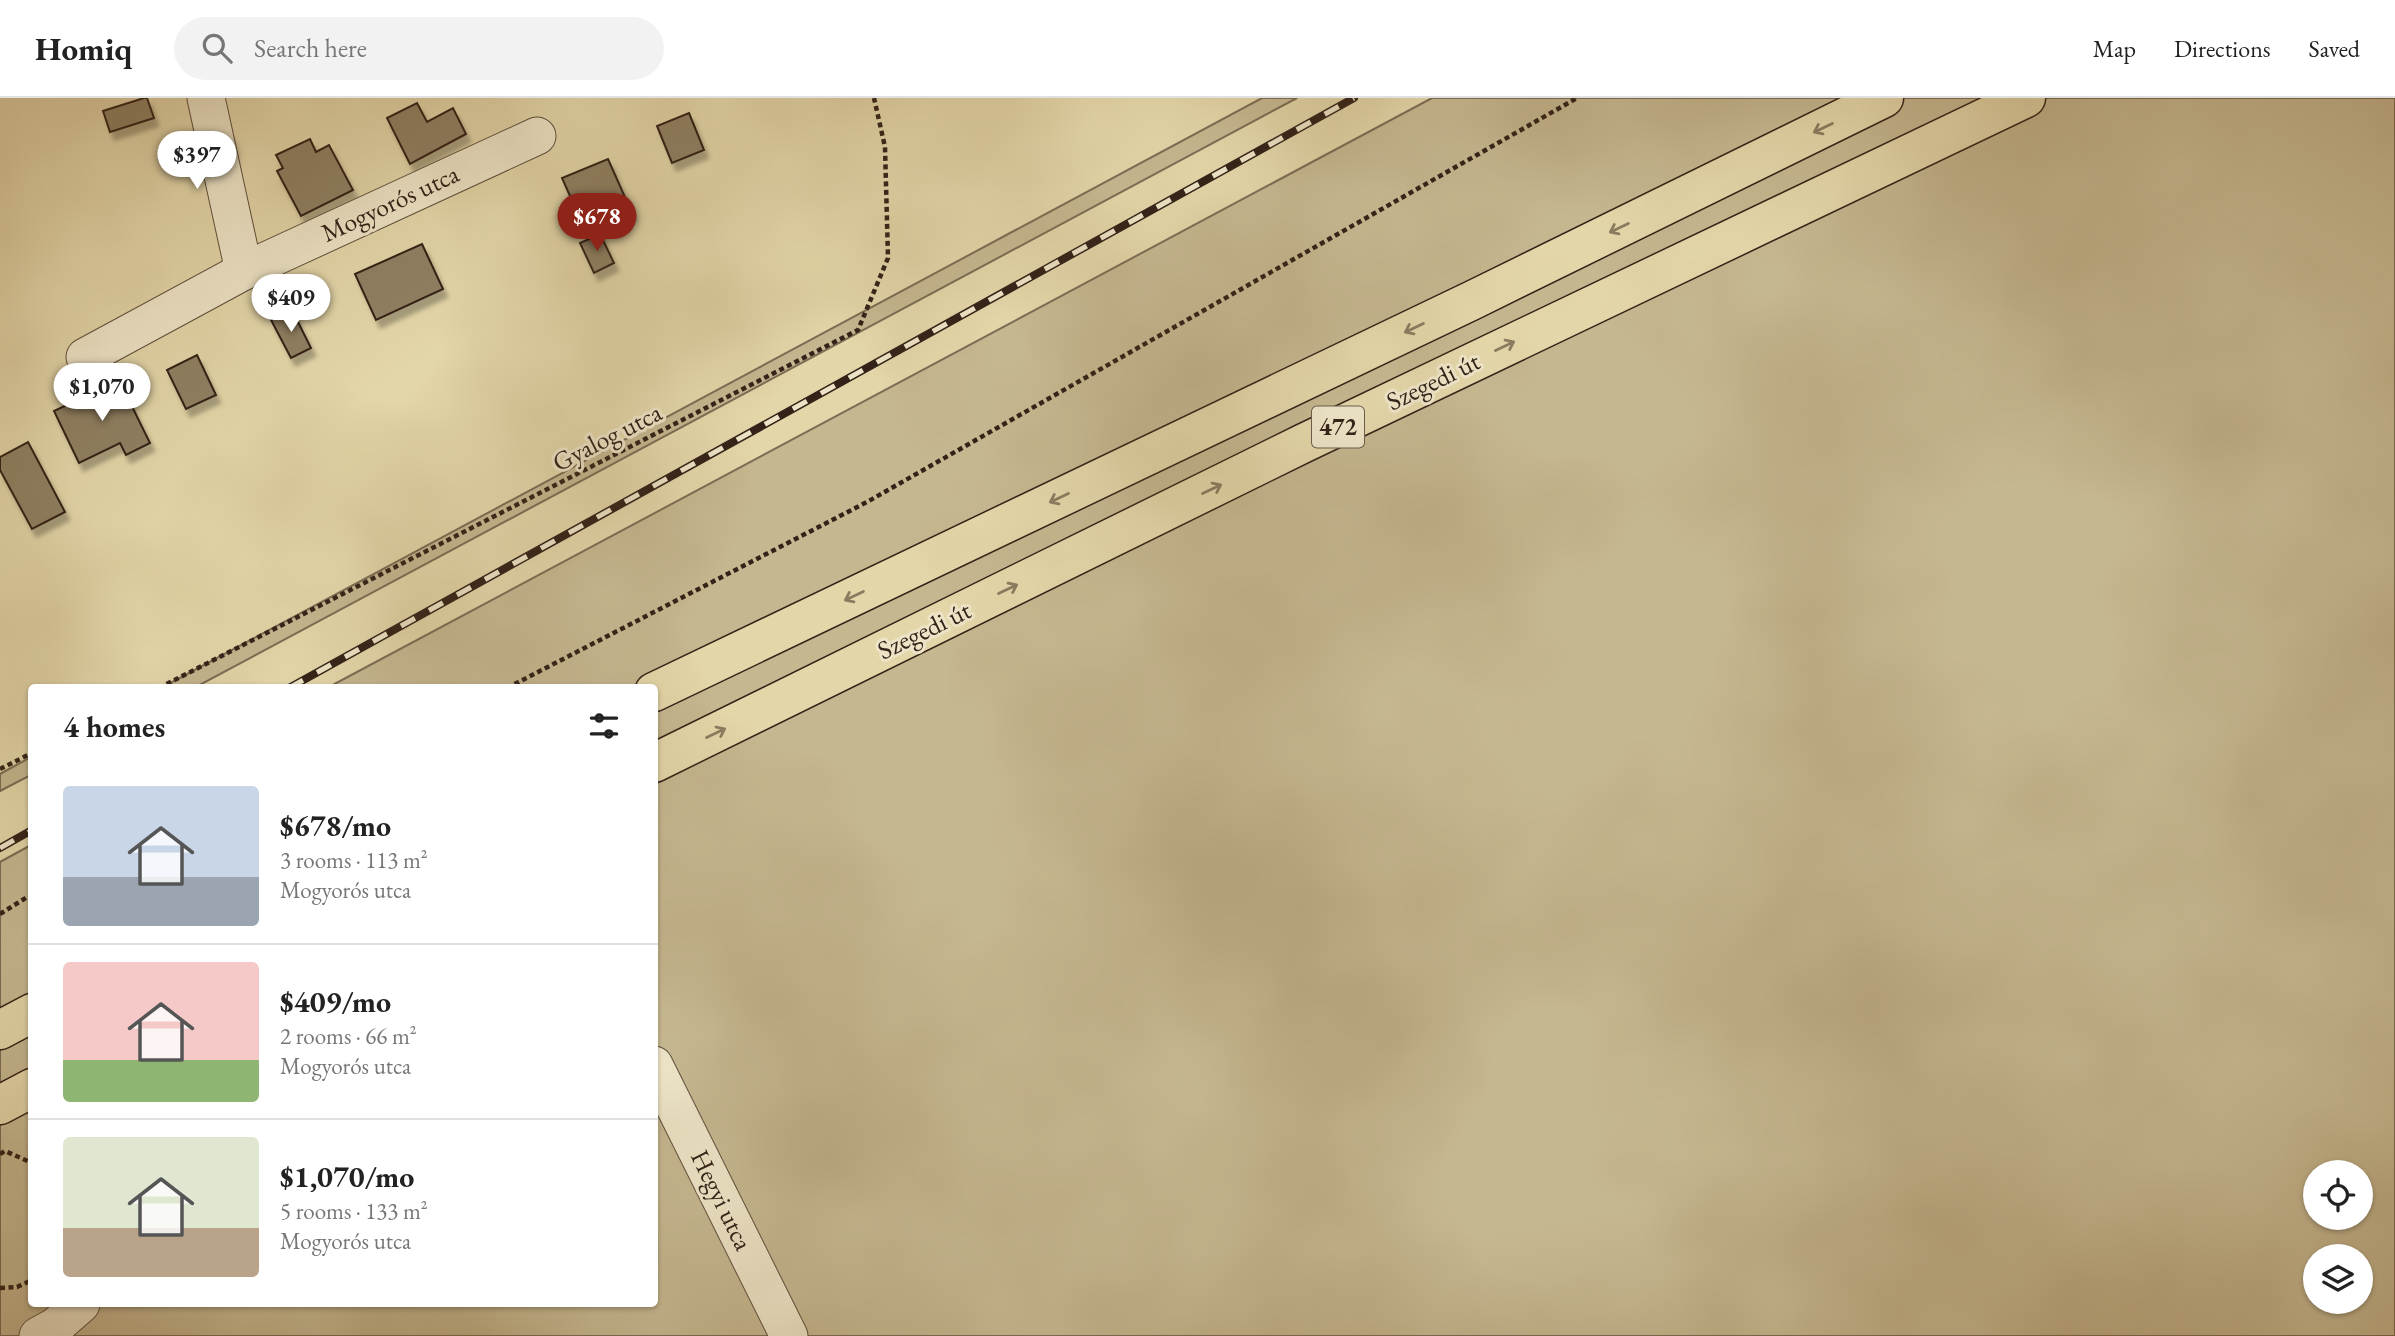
<!DOCTYPE html>
<meta charset="utf-8">
<style>
body{margin:0;font-family:"EB Garamond",serif;background:#f2f2f2;color:#222;height:100vh;display:flex;flex-direction:column;font-size:26px;white-space:nowrap}
*{box-sizing:border-box;margin:0}
p{font-size:23px;color:#767676}
.icon{flex:none;width:38px;height:38px;fill:none;stroke:currentColor;stroke-width:2;stroke-linecap:round;stroke-linejoin:round}
.map{position:relative;flex:1;overflow:hidden}
.panel{position:absolute;left:28px;top:586px;width:630px;height:623px;display:flex;flex-direction:column;background:#fff;border-radius:7px;box-shadow:0 2px 5px #0004}
.panel>*{flex:none}
.fabs{position:absolute;left:2303px;top:1062px;display:grid;gap:14px}
.fabs a{display:grid;place-items:center;width:70px;height:70px;border-radius:50%;background:#fff;box-shadow:0 2px 5px #0004;font-size:35px}
.price{position:absolute;translate:-50% -60px;padding:0 16px;border-radius:24px;background:#fff;color:#222;font-size:23px;line-height:46px;filter:drop-shadow(0 2px 4px #0008)}
.price::after{content:'';position:absolute;left:50%;top:42px;width:21px;height:16px;margin-left:-10px;background:inherit;clip-path:polygon(0 0,100% 0,50% 100%)}
.price.active{background:#8f2418;color:#fff}
ul{padding:0;list-style:none}
li{display:flex;align-items:center;gap:21px;height:175px;padding:0 35px}
li+li{border-top:2px solid #e0e0e0}
li span{display:grid;place-items:center;flex:none;width:196px;height:140px;border-radius:7px;color:#555}
li>.icon{margin-inline-start:auto}
span .icon{width:84px;height:84px;fill:#fffc;stroke-width:1}
li b{font-size:30px}
h2{display:flex;justify-content:space-between;align-items:center;height:84px;padding:0 35px;font-size:30px}
header{display:flex;align-items:center;gap:42px;box-sizing:border-box;height:98px;padding:0 35px;background:#fff;border-bottom:2px solid #e0e0e0}
header strong{font-size:33px}
nav{display:flex;gap:38px;margin-inline-start:auto;font-size:24px}
.search{width:490px;height:63px;background:#f2f2f2;display:flex;align-items:center;gap:18px;box-sizing:border-box;padding:0 24px;border-radius:38px;color:#767676;font-size:26px}
.map>svg:first-child{display:block}
.green{fill:#c5b790;stroke:#7c6c54;stroke-width:2;fill-rule:evenodd}
.building{fill:#8f8063;stroke:#332218;stroke-width:2;filter:url(#shadow)}
.lines{fill:none;stroke-linecap:round;stroke-linejoin:round}
.street-casing{stroke:#5f4f3c;stroke-width:39}
.primary-casing{stroke:#332218;stroke-width:41}
.path{stroke:#332218;stroke-width:4.5;stroke-dasharray:5 3.5;stroke-linecap:butt}
.street{stroke:#ede4c7;stroke-width:37}
.primary{stroke:#e3d6a9;stroke-width:38}
.rail-casing{stroke:#332218;stroke-width:8}
.rail{stroke:#ede4c7;stroke-width:5;stroke-dasharray:16;stroke-linecap:butt}
.oneway{stroke:#8b7c60}
.labels{text-anchor:middle;stroke-width:6;stroke-linejoin:round;paint-order:stroke}
.shield{fill:#ede4c7;stroke:#6b5c4c;stroke-width:2}
.shield-label{font-size:24px;font-weight:bold;fill:#332218}
.street-label{font-size:26px;fill:#332218;stroke:#ede4c7}
</style>
<header>
<strong>Homiq</strong>
<div class="search"><svg class="icon" aria-label="search" viewBox="0 0 24 24"><circle cx="10" cy="10" r="6"/><path d="M15 15l6 6"/></svg>Search here</div>
<nav><a>Map</a><a>Directions</a><a>Saved</a></nav>
</header>
<div class="map">
<svg width="2395" height="1238" viewBox="0 0 2395 1238">
<defs>
<filter id="shadow"><feDropShadow dx="4.5" dy="8" stdDeviation="2" flood-color="#0004"/></filter>
</defs>
<rect width="100%" height="100%" fill="#e3d6a9"/>
<filter id="stains"><feTurbulence type="fractalNoise" baseFrequency=".00286" numOctaves="4"/><feColorMatrix values="0 0 0 0 .2 0 0 0 0 .09 0 0 0 0 .02 0 0 0 .5 -.17"/></filter>
<radialGradient id="worn" r=".72"><stop offset=".6" stop-color="#630" stop-opacity="0"/><stop offset="1" stop-color="#630" stop-opacity=".3"/></radialGradient>
<g class="green">
<path d="M1262 0H1297L194 590H161Z"/>
<path d="M1432 0H2395V1238H0V764L31 747 32 1206H654V590H327ZM2315 1074H2361V1120H2315ZM2315 1158H2361V1204H2315Z"/>
<path d="M31 659V677L0 693V676Z"/>
</g>
<g class="building">
<path d="M144 0H147L154 20 110 34 103 13Z"/>
<path d="M417 5 427 24 453 10 466 36 410 66 387 20Z"/>
<path d="M689 15 704 52 672 65 657 28Z"/>
<path d="M310 41 316 54 329 47 353 92 301 118 277 73 283 70 276 57Z"/>
<path d="M608 61 632 115 586 134 562 80Z"/>
<path d="M600 136 614 165 594 175 580 145Z"/>
<path d="M422 146 443 191 376 222 355 176Z"/>
<path d="M292 212 311 250 291 260 271 222Z"/>
<path d="M197 257 216 297 186 311 167 272Z"/>
<path d="M119 282 150 345 126 357 120 345 79 365 54 313Z"/>
<path d="M28 344 65 414 32 431 0 372V359Z"/>
</g>
<g class="lines">
<defs>
<g id="street">
<path d="M206 0 244 173"/>
<path d="M85 259 244 173 537 38"/>
<path d="M654 967 789 1238"/>
<path d="M38 1238 56 1228 81 1206"/>
</g>
<g id="primary">
<path d="M654 594 1473 202 1884 0"/>
<path d="M654 665 1304 345 2026 0"/>
<path d="M0 932 32 915"/>
<path d="M0 1007 32 990"/>
</g>
</defs>
<use href="#street" class="street-casing"/>
<use href="#primary" class="primary-casing"/>
<g class="path">
<path d="M159 590 858 232 888 160 885 49 874 0"/>
<path d="M507 590 867 404 1577 0"/>
<path d="M0 671 32 655"/>
<path d="M0 816 32 796"/>
<path d="M0 1056 5 1053 32 1065"/>
<path d="M0 1190 17 1189 32 1182"/>
</g>
<use href="#street" class="street"/>
<use href="#primary" class="primary"/>
<defs>
<g id="rail">
<path d="M289 590 1354 0"/>
<path d="M0 750 32 732"/>
</g>
</defs>
<use href="#rail" class="rail-casing"/>
<use href="#rail" class="rail"/>
</g>
<defs><path id="oneway-shaft" d="M-6 0H5M1.5-3L5.5 0L1.5 3" fill="none" stroke-width="1.6" stroke-linecap="round" stroke-linejoin="round" transform="scale(1.75)"/></defs>
<g class="oneway">
<use href="#oneway-shaft" transform="translate(1823 30) rotate(154)"/>
<use href="#oneway-shaft" transform="translate(1619 130) rotate(154)"/>
<use href="#oneway-shaft" transform="translate(1414 230) rotate(154)"/>
<use href="#oneway-shaft" transform="translate(1505 248) rotate(-26)"/>
<use href="#oneway-shaft" transform="translate(1212 391) rotate(-26)"/>
<use href="#oneway-shaft" transform="translate(1059 400) rotate(154)"/>
<use href="#oneway-shaft" transform="translate(1008 491) rotate(-26)"/>
<use href="#oneway-shaft" transform="translate(854 498) rotate(154)"/>
<use href="#oneway-shaft" transform="translate(716 635) rotate(-26)"/>
</g>
<g class="labels">
<rect class="shield" x="1312" y="308.5" width="52" height="41" rx="5"/>
<g class="shield-label">
<text x="1338" y="337">472</text>
</g>
<g class="street-label">
<text transform="translate(390 105) rotate(-25)" y="9">Mogyorós utca</text>
<text transform="translate(1433 283) rotate(-26)" y="9">Szegedi út</text>
<text transform="translate(607 339) rotate(-27)" y="9">Gyalog utca</text>
<text transform="translate(924 532) rotate(-26)" y="9">Szegedi út</text>
<text transform="translate(722 1102) rotate(64)" y="9">Hegyi utca</text>
</g>
</g>
<rect width="100%" height="100%" filter="url(#stains)"/>
<rect width="100%" height="100%" fill="url(#worn)"/>
</svg>
<div class="fabs">
<a><svg class="icon" aria-label="locate" viewBox="0 0 24 24"><circle cx="12" cy="12" r="6"/><path d="M12 2v4M12 18v4M2 12h4M18 12h4"/></svg></a>
<a><svg class="icon" aria-label="layers" viewBox="0 0 24 24"><path d="M12 4l9 5-9 5-9-5zM3 14l9 5 9-5"/></svg></a>
</div>
<b class="price" style="left:197px;top:93px">$397</b>
<b class="price active" style="left:597px;top:155px">$678</b>
<b class="price" style="left:291px;top:236px">$409</b>
<b class="price" style="left:102px;top:325px">$1,070</b>
<section class="panel">
<h2>4 homes<svg class="icon" aria-label="filters" viewBox="0 0 24 24"><path d="M4 7h16M4 17h16"/><circle cx="9" cy="7" r="2"/><circle cx="15" cy="17" r="2"/></svg></h2>
<ul>
<li><span style="background:linear-gradient(#c9d6e8 65%,#9aa5b1 0)"><svg class="icon" aria-label="home" viewBox="0 0 24 24"><path d="M3 11l9-7 9 7M6 9v11h12V9"/></svg></span><div><b>$678/mo</b><p>3 rooms · 113 m²</p><p>Mogyorós utca</p></div></li>
<li><span style="background:linear-gradient(#f6c9c9 70%,#8fb573 0)"><svg class="icon" aria-label="home" viewBox="0 0 24 24"><path d="M3 11l9-7 9 7M6 9v11h12V9"/></svg></span><div><b>$409/mo</b><p>2 rooms · 66 m²</p><p>Mogyorós utca</p></div></li>
<li><span style="background:linear-gradient(#dfe7d0 65%,#b9a48a 0)"><svg class="icon" aria-label="home" viewBox="0 0 24 24"><path d="M3 11l9-7 9 7M6 9v11h12V9"/></svg></span><div><b>$1,070/mo</b><p>5 rooms · 133 m²</p><p>Mogyorós utca</p></div></li>
</ul>
</section>
</div>
